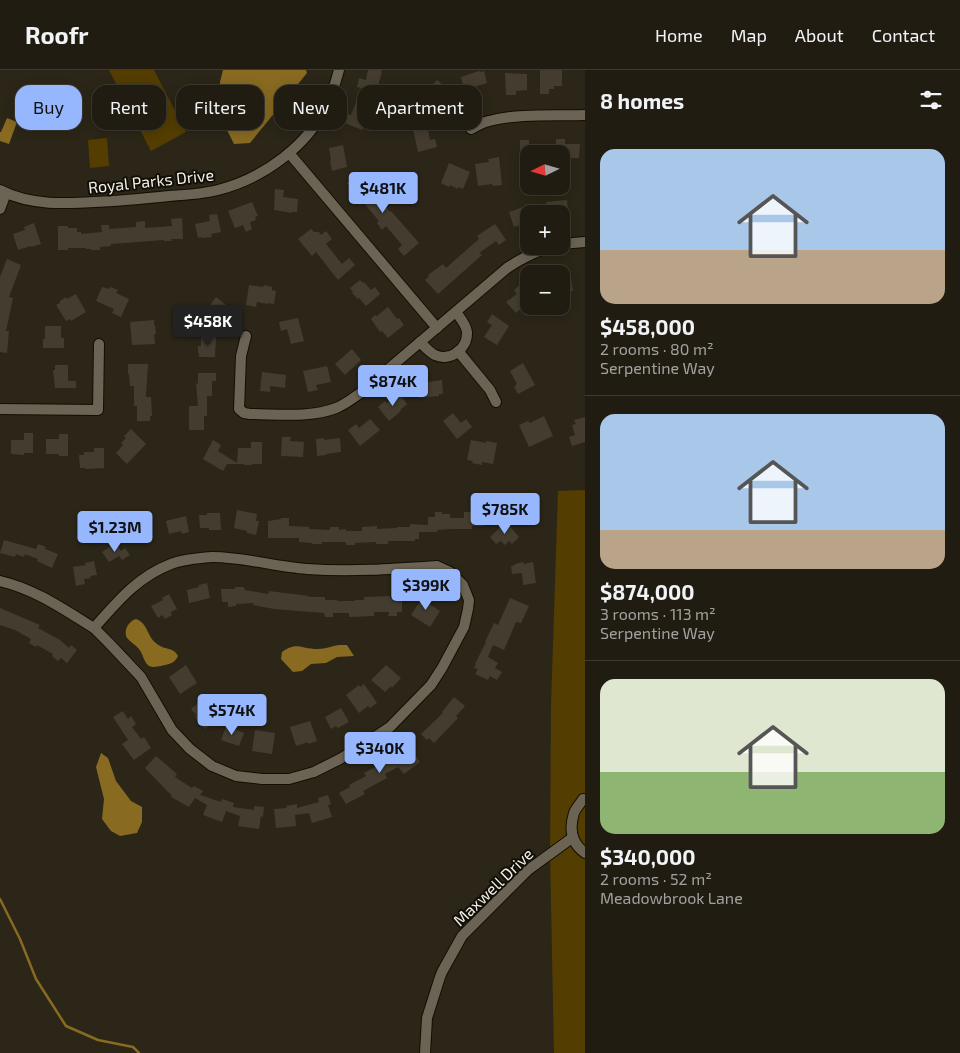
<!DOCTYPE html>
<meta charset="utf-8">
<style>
body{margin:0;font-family:"Exo 2",sans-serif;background:#2d2920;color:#f1f3f6;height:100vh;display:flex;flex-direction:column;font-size:19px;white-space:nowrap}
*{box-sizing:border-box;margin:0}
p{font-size:16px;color:#a2a19f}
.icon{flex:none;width:28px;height:28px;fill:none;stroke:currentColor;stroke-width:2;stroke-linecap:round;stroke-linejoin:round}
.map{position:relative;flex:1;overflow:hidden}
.side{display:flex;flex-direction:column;background:#211c12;width:375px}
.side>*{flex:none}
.banner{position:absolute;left:15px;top:15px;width:475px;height:45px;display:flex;gap:10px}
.needle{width:32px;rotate:265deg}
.fabs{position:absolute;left:520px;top:75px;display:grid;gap:10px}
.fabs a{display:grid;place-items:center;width:50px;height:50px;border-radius:10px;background:#211c12;box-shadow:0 2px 12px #0003,0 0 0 1px #3e3a32;font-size:25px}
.price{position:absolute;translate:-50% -42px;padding:0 11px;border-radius:5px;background:#96b6fd;color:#111;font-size:16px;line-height:32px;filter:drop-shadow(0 1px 2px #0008)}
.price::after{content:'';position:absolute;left:50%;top:30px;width:15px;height:11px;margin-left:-8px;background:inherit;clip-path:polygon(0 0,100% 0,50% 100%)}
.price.active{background:#222;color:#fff}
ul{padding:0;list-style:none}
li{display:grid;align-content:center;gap:10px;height:265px;padding:0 15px}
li+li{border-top:1px solid #3e3a32}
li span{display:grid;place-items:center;height:155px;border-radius:15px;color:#555}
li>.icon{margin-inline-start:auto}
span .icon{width:90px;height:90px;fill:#fffc;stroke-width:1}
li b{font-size:21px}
h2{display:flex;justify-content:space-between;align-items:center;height:60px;padding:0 15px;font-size:21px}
.pill{padding:0 18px;border-radius:15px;background:#211c12;box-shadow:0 2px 12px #0003,0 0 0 1px #3e3a32;font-size:18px;line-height:45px}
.pill.active{background:#96b6fd;color:#111}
header{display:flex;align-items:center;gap:30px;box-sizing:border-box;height:70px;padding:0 25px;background:#211c12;border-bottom:1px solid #3e3a32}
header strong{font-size:24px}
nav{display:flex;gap:28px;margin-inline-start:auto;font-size:18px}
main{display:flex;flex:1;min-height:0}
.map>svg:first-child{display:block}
.green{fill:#533d01}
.water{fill:#886a20}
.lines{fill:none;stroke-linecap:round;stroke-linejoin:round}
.stream{stroke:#886a20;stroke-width:2.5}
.building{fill:#443d2f}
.street-casing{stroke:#140e03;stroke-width:12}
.street{stroke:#6b6455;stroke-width:10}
.labels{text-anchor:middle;stroke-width:4;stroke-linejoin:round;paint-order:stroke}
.street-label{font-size:16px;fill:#f5f1e8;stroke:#120f09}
</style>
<header>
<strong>Roofr</strong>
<nav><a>Home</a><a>Map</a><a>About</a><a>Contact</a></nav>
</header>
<main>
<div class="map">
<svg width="585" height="983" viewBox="0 0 585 983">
<rect width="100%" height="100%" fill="#2c2618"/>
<g class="green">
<path d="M109 0H154L186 62 151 81Z"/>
<path d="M54 18 60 20 71 32 70 43 63 55 42 47Z"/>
<path d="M107 68 109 96 90 98 88 70Z"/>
<path d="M585 420V983H554L550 784 551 635 558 421Z"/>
</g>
<g class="water">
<path d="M223 0H306L307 3 250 73 234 74 223 52 220 12Z"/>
<path d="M7 48 17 52 9 74 0 71V62H1Z"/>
<path d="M136 549C148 553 147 567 157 574 164 580 174 577 178 586 174 594 169 594 161 596 157 596 154 598 149 596 144 593 143 584 139 579 136 575 130 572 127 568 123 560 129 551 136 549Z"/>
<path d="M339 575H347L354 586 337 587 326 593 311 594 302 601 293 602 281 589 282 582C297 571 301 579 318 579 325 579 332 576 339 575Z"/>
<path d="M101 683 108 688 116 711 131 731 142 737V752L137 763 120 766 111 761 102 749 104 729 96 697Z"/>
</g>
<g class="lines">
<path class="stream" d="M0 829 20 869 36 909 66 956 98 970 133 977 139 983"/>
</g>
<g class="building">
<path d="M368 0H382L381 2H382L376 22 357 17 359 8 366 10Z"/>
<path d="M540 0H562V16H554V19H549V24H540Z"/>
<path d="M479 1 481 2 484 1 487 13 474 17 476 24 466 27 461 7Z"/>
<path d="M505 3 527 4V20L516 21V25H506Z"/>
<path d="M437 10 442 14 440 17 450 26 440 37 442 39 437 44 432 40 431 41 420 31 425 24 424 23 430 16 431 17Z"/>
<path d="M356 32 371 38 362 60 343 52 347 44 351 45Z"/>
<path d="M427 55 430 70 435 69 437 77 418 82 413 59Z"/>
<path d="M556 69H565V74H580L579 88H561V84H556Z"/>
<path d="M520 70H529V75H543V84H529V89H520Z"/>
<path d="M343 75 347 97 332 101 330 91H331L329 78Z"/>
<path d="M499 87 502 115 493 116 492 114 478 116 475 94 489 92 488 89Z"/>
<path d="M449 93 470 102 463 119 458 117V119L450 115 449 117 441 113Z"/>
<path d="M357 105 361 109 362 108 390 142 391 141 419 173 404 186 398 179 402 175 386 156 382 160 377 153 379 151 363 132 360 135 353 127 356 125 347 113Z"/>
<path d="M275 119 284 120 283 127 298 129 297 142H292V143L274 140Z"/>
<path d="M567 130 569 150H561V144H547L546 132Z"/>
<path d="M252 132 258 146 255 147 256 150 250 152 252 159 246 162 243 155 235 158 228 141Z"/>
<path d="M529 135 532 144H529V152L514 157 509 142Z"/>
<path d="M217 144 221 162 211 164 212 167 203 168 202 167 198 168 195 154 210 151 209 145Z"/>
<path d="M182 148 183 169H171L172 171H164V170L111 174V176L100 177V180H91V179H86V178H68V180H58V156H68V158H77V162H81V164L102 162 101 155H109V159L136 157V152L145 151V158L172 156 171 149Z"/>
<path d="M34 153 41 174 31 177V176L18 180 13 164 25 160 24 157Z"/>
<path d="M495 154 506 170 499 175 496 171 479 183 482 185 438 224 425 210 429 206 428 205 443 194 446 198 479 169 477 166Z"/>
<path d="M311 159 314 162H319L321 165 326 161 332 169 326 174 342 194 349 188 355 195 338 210 316 182 312 186 298 169Z"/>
<path d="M7 189 21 195 9 227 13 228 6 261H9L7 283 0 282V207Z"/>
<path d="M570 201 573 221 561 223V202Z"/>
<path d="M360 210 363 213 364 212 371 220 375 217 380 224 366 236 359 228 358 229 352 223 353 222 350 218Z"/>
<path d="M522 213 529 221V233L520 241 519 240 516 243 506 232 517 224 514 220Z"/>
<path d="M249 215 263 217 264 215 272 217V220L276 221 274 234 268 233V234L257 232 256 237 246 235Z"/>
<path d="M102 217 109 219 110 217 118 220 116 223 129 229 121 247 112 243 114 239 96 231Z"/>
<path d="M76 224 86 242 71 251 70 249 66 251 56 235 60 233V231L66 227 67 229Z"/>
<path d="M216 227 231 239 225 248 221 245 211 258 199 249 202 245 200 243 204 237 207 239Z"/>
<path d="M388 237 397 249 399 248 404 255 388 268 382 261 380 262 371 249 375 245 377 246Z"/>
<path d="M492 244 509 256 497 275 484 267 492 255 487 252Z"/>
<path d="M298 248 304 271 291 274 287 259 281 261 279 252Z"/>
<path d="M154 250V255H155L156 264H154L155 274 132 275 130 252Z"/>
<path d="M45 256H61V268H64V278H43V269H45Z"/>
<path d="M201 266H216L215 287H199V283H198V276H201Z"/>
<path d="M352 279 361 290 345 305 335 294Z"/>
<path d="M523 293 535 315 518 324 514 317 517 314 510 301Z"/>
<path d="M128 294H148L146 327H151L152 346H150V351H137V336H134V316H130L129 304H128Z"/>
<path d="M55 295H68V311H76V318H55L53 300H55Z"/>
<path d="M327 296 331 312 316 315 318 320 308 322 303 301Z"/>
<path d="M262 302 286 305 285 318 270 316V322L260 321Z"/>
<path d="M198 303H216V311H212V326H207V346H204V360H189V336H198L196 313 198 314Z"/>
<path d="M427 306 428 312 442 310 443 324H439V326L419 328 417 307Z"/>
<path d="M399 323 407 334 400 340 401 341 389 351 378 337 385 331 387 333Z"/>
<path d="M453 343 461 353 466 349 472 357 457 369 443 351Z"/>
<path d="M544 346 553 366 529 377 519 355 528 351 530 353Z"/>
<path d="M585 347V372L572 376 569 367 575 365 572 355 576 354 574 350Z"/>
<path d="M370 349 380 360 360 376 348 360 356 354 359 358Z"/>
<path d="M131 359 146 374 127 394 116 383 123 375 121 373 126 368 124 366Z"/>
<path d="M24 363H33V383H24V385L11 384V370H24Z"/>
<path d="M59 364H68V386H59V384H46V369H59Z"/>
<path d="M282 367H291L290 371 304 372 303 387 281 386Z"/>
<path d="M324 368V370L340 368 341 382 326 384V385L317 386 316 369Z"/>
<path d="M213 370 221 375 218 381 237 393 238 378H251V372H262V394H252V395H244V394H227L223 401 203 389Z"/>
<path d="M471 370 486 373V371L497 373 493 394 482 392V395L472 393 473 391 467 390Z"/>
<path d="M94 378H104V398L85 399V398H80L79 385H84V382H94Z"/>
<path d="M471 439H479V443H484V456H472V459H450L437 460V462H419V469H415V471H388V474H376V472L355 473V475H346V472H322V474H312V473L299 472V468H268V451L281 449V448H289V456L309 457V459L330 460V457H339V460L346 459V461H362V457L377 456V459L397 458V457H410V454L428 455V447H435V442H442V444H450V448H464V442H471Z"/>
<path d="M237 440 257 444 256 451H259L256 465 247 463V461L234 458Z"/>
<path d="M139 442 148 459 149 458 153 467 145 471 144 468 131 473 124 456 135 451 132 445Z"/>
<path d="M207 443H220L221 460H209V458H200L199 445H207Z"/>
<path d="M186 446 189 462 182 464 181 461 169 464 166 451Z"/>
<path d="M506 452 519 467 512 474 509 471 505 475 501 471 496 474 490 467Z"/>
<path d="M4 470 36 479 38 474 46 477 45 479 58 484 52 498 37 491 38 489 25 484 24 487 16 484 15 487 0 483Z"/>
<path d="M116 473 121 481 125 478 130 485 122 490 119 486 109 492 102 482Z"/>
<path d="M94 491 97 505 90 506 91 508 84 509 85 514 76 516 73 497 86 495 85 493Z"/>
<path d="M523 492 524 494 533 492 536 513 523 515 522 503 512 504 511 496 515 495V494Z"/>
<path d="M207 513 210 528 189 533 187 520 199 517V515Z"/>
<path d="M235 517H244L245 520 268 524 269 521 309 526V527H325V530H337V531H355V530H364V527L390 526V528L402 529V542H397V546H388L389 542H374V546L349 547V543H333V547H325L324 543 274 539 253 535V533L236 534V536L228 537V532H222L221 519H235Z"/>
<path d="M169 524 177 539 171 542 172 545 165 549 162 545 158 548 151 536 163 530 162 528Z"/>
<path d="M425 524 432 528 429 534 440 541 430 557 411 545Z"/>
<path d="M510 528 529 536 521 553 516 552 504 580 493 575 488 587 498 593 495 598 502 602 497 610 490 606 488 610 475 604 478 599 474 598 476 594H475L486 572H485L494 553 498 555Z"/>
<path d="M0 538 40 555 38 558 60 570 69 578 71 575 77 580 67 593 61 588 58 591 52 586 53 584 37 575 36 577 29 573 31 569 15 560 0 555Z"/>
<path d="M186 595 197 613 180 624 169 607Z"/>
<path d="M386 595 401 608 392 618 391 616 385 622 371 610Z"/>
<path d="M364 614 377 633 370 638 368 636 359 643 346 625 359 615 360 617Z"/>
<path d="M454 627 465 636 456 646 458 648 434 673 429 668 427 670 421 664 443 643 442 642Z"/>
<path d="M202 630 214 647 209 651 212 654 205 659 202 656 201 657 196 649V648L194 645 197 646 191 639Z"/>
<path d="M341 638 349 652 338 658 336 656 331 659 325 647Z"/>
<path d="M123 641 128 649 131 646 136 654 132 657 141 669 144 667 151 678 134 690 122 674 128 670 113 647Z"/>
<path d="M310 651 317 671 308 674V672L296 676 290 657Z"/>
<path d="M226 656 244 663 239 676 221 670Z"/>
<path d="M255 660 275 663 272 684 252 681Z"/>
<path d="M408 675 420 692 404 704 398 697 385 704 387 708 363 721 365 724 346 734 339 723 350 717 349 715 366 706 364 703 383 693 384 695 399 684 398 682Z"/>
<path d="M156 686 177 704 175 707 192 718 194 716 203 721 200 725 221 732 222 729 234 733 233 737 254 740V736L264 737 263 747 261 746 259 759 238 756 240 746 226 741 222 752 203 745 207 735 195 728 189 737 171 727 172 726 145 698Z"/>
<path d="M328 725 331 734 328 735 332 747 312 753 309 743 295 745 296 756 276 758 274 739 287 738 286 736 297 734V738L319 732 318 728Z"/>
</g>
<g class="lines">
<defs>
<g id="street">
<path d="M471 59C477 56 483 52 489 51 519 43 555 46 585 45"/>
<path d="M289 83 437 258"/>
<path d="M0 120C34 138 75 133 112 131 131 130 150 128 169 126 186 125 202 124 218 120 264 108 308 76 328 33 333 22 336 11 339 0"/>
<path d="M0 139 6 123"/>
<path d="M561 174 585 172"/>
<path d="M246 266 241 286 239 339 244 343 250 344C277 344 311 348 336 338 344 335 352 329 359 324L507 198C522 188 534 182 552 176"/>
<path d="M420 272C425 277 429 282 435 285 450 292 468 279 467 262 466 254 460 248 456 242"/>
<path d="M458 281 490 320 496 332"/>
<path d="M0 339 98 340 99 274"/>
<path d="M213 487C244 487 276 497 307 499 351 502 393 499 437 496L450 502 463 515 469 530 468 539 464 557 442 598 431 615 390 657 366 673 340 689 314 702 289 709H262L236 706 212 696 190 679 172 660 141 607 108 572 94 558C117 532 137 507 171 494 184 489 199 488 213 487Z"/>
<path d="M0 511C35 519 63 539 94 558"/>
<path d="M585 729H583C580 734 576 738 574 743 569 759 571 773 585 783"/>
<path d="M425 983 427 948 440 907 442 902 462 866 528 800 572 768"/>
</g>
</defs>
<use href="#street" class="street-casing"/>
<use href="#street" class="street"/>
</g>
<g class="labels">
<g class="street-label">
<text transform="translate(151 111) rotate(-6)" y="6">Royal Parks Drive</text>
<text transform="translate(493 817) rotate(-44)" y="6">Maxwell Drive</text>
</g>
</g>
</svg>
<div class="fabs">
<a><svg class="needle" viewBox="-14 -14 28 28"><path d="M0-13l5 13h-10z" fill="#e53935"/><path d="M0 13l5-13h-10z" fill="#a2a19f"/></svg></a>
<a>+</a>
<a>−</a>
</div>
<b class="price" style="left:383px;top:144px">$481K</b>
<b class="price active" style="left:208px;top:277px">$458K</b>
<b class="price" style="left:393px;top:337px">$874K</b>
<b class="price" style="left:505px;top:465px">$785K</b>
<b class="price" style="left:115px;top:483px">$1.23M</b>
<b class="price" style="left:426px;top:541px">$399K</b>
<b class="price" style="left:232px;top:666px">$574K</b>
<b class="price" style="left:380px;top:704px">$340K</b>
<div class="banner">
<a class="pill active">Buy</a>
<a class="pill">Rent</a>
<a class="pill">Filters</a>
<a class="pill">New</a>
<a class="pill">Apartment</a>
</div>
</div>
<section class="side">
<h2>8 homes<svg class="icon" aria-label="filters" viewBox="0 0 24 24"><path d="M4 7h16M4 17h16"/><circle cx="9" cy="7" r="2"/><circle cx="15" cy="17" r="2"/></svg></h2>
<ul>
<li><span style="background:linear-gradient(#a9c7e8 65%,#b9a48a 0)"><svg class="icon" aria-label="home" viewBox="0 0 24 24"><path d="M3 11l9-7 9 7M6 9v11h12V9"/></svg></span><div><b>$458,000</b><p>2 rooms · 80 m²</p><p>Serpentine Way</p></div></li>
<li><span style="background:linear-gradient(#a9c7e8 75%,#b9a48a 0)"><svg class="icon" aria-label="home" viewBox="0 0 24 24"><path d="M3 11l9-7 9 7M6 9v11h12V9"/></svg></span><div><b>$874,000</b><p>3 rooms · 113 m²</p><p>Serpentine Way</p></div></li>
<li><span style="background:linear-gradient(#dfe7d0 60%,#8fb573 0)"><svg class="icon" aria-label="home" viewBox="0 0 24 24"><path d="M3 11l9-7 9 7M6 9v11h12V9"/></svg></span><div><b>$340,000</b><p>2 rooms · 52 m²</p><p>Meadowbrook Lane</p></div></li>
</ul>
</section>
</main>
